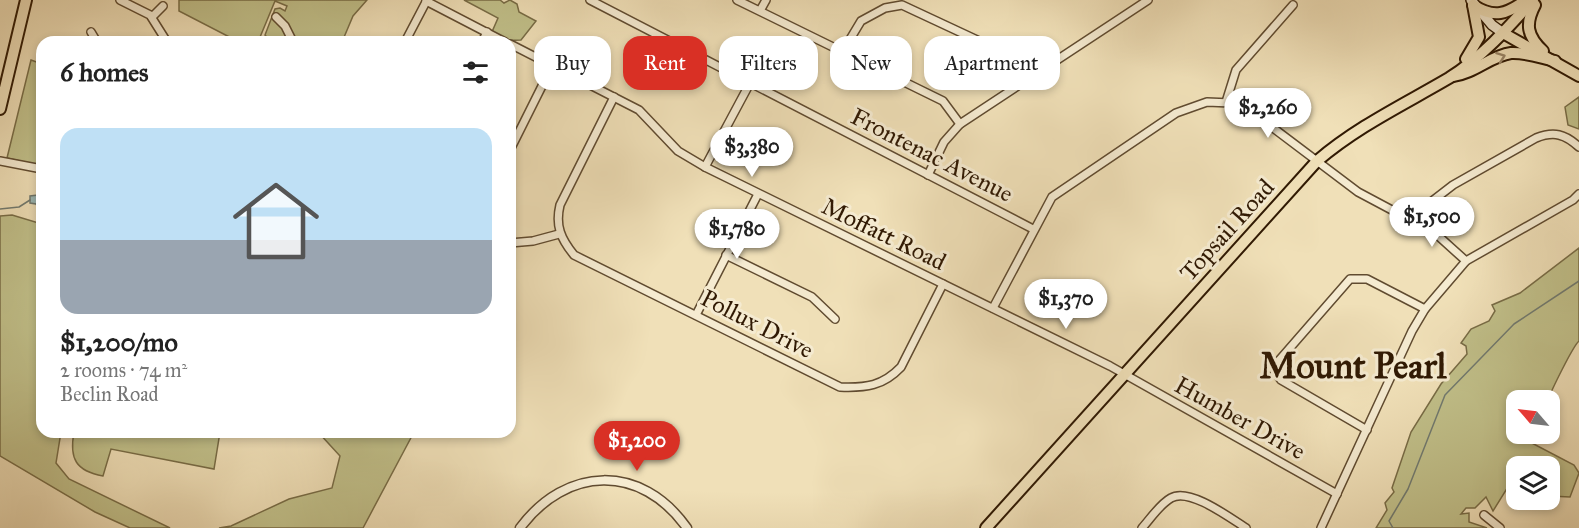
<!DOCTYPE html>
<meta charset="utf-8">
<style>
body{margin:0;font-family:"IM FELL Great Primer",serif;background:#f6f6f6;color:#222;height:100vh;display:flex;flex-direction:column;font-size:22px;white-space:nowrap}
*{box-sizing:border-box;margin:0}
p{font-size:20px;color:#767676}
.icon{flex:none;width:33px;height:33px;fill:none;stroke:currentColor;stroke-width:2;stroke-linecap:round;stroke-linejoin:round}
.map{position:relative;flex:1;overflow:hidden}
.side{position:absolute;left:36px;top:36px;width:480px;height:402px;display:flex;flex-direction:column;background:#fff;border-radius:18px;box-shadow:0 3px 9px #0003}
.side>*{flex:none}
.top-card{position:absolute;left:534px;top:36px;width:570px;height:54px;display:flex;gap:12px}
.needle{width:39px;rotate:298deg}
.buttons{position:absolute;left:1506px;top:390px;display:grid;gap:12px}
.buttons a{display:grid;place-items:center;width:54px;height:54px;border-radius:12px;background:#fff;box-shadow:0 3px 9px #0003;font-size:30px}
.price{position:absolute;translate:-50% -51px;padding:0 14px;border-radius:21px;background:#fff;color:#222;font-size:20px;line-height:39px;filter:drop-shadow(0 2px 3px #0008)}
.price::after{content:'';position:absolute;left:50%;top:36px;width:18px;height:14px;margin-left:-9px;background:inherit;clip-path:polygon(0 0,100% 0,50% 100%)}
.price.current{background:#d93025;color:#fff}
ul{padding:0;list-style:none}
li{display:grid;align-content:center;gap:12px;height:318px;padding:0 24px}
li span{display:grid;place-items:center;height:186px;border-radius:18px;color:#555}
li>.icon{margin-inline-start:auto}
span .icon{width:108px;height:108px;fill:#fffc;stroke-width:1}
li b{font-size:26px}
h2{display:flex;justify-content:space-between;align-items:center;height:72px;padding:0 24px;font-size:26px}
.tag{padding:0 21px;border-radius:18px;background:#fff;box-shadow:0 3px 9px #0003;font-size:21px;line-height:54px}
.tag.current{background:#d93025;color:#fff}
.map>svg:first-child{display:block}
.green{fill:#c1c08a;stroke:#786c46;stroke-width:1.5}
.water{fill:#9dbbb8;stroke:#717a70;stroke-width:1.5}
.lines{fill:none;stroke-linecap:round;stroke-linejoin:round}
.stream{stroke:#717a70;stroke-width:1.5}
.minor-casing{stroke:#604b30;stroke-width:10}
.tertiary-casing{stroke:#604b30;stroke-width:11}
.secondary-casing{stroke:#301903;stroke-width:12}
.primary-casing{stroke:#301903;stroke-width:14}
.minor{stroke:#f5ebd1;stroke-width:7}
.tertiary{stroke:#f5ebd1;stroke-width:8}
.secondary{stroke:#f5ebd1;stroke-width:9}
.primary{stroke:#f0e0b8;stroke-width:10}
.oneway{stroke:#9a8667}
.labels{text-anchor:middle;stroke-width:6;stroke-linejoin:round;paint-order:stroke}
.street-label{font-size:24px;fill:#301903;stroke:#f5ebd1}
.town-label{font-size:36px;font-weight:bold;fill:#301903;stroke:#f5ebd1}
</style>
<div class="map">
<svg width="1579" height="528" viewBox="0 0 1579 528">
<rect width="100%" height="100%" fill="#f0e0b8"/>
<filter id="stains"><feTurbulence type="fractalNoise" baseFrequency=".00333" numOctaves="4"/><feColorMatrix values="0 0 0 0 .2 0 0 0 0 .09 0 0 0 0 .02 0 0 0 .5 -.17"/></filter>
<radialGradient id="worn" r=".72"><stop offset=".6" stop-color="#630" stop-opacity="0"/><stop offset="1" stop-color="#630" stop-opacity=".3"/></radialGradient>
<g class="green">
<path d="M179 0H367L353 16 342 42H271L265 35 275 9 280 8 285 11 287 6 275 1 258 42H239L179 11Z"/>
<path d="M464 0H500L504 3 510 0 517 4 519 12 536 21 521 40 488 41 498 18Z"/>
<path d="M31 60 42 64V166L7 158Z"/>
<path d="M1579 97V129L1568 125 1565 107Z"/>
<path d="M12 215 42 224V432H61L56 463 69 479 170 528H130L95 512 0 456V216Z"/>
<path d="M1579 248V341C1573 346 1551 391 1548 400H1516V434H1525L1526 440 1574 465 1579 473 1570 497 1550 496V466H1540L1535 462 1525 466H1516V474L1493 511 1486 497 1475 508H1466L1461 514 1469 513V522L1487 528H1376L1387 510 1385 503 1394 492 1392 488 1411 432 1441 384 1467 354 1466 346 1461 343 1471 329 1489 321 1495 311 1492 305 1520 293Z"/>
<path d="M74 432H220L214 469 111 449 103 476C76 471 69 459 74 432Z"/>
<path d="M318 432H414L363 528H219L231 526 289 499 332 488 340 456Z"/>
</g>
<path class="water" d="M38 195H42V214L36 204 30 203V196Z"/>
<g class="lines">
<g class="stream">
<path d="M0 209 19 207 30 200"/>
<path d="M1393 528 1389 521 1408 489 1445 395 1514 324 1579 281"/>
</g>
<defs>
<g id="minor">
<path d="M120 0 150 15 167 42"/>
<path d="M590 0 1033 229"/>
<path d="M737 0 943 101 960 124"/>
<path d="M426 1 505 42"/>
<path d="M761 9 766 0"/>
<path d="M152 17 163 6"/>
<path d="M276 17 285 26 293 42"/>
<path d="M91 32 97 42"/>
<path d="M405 42 427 0"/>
<path d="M482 42 487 32"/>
<path d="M510 44 639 110 678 151 705 167 1110 366 1337 494"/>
<path d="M843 51 861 21 885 8 902 5 992 47 1020 85"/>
<path d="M614 97 560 205C555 226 561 239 574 255L840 387C866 388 883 386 901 367L943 284"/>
<path d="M1226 102 1236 70 1293 5"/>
<path d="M510 150 552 66"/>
<path d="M0 161 42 169"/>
<path d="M705 167 750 83"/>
<path d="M928 175 944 142 960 124 1148 0"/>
<path d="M1409 219 1453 185 1536 138C1554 131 1565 134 1579 147"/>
<path d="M510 243 533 241 559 234"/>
<path d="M726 255 812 297 835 319"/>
<path d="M993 308 1052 197 1176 113 1207 102 1231 103 1252 112 1358 192 1435 233 1466 261"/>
<path d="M696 315 758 194"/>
<path d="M1367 430 1281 380 1274 371 1275 365 1350 279H1367L1425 309"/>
<path d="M1484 515 1500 528"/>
<path d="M1142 528C1151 518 1160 504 1171 498 1189 487 1230 518 1246 528"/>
<path d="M1321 528 1412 331 1425 309 1466 261 1573 200 1579 194"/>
</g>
<path id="tertiary" d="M520 528C566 466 641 463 687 528"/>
<path id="secondary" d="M1471 0 1492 25 1503 33"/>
<g id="primary">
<path d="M1473 5C1494 19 1507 14 1526 0"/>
<path d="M1535 5C1525 24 1527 36 1543 51"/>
<path d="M1503 33 1579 76"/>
<path d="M1466 59 1479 37 1473 5"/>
<path d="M1453 76C1475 73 1490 56 1511 53 1525 52 1541 58 1555 61"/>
<path d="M0 109 26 0"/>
<path d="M986 528 1317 161C1358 126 1403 105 1449 78 1481 58 1508 28 1533 0"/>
</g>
</defs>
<use href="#minor" class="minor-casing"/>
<use href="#tertiary" class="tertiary-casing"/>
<use href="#secondary" class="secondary-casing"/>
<use href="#primary" class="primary-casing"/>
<use href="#minor" class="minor"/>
<use href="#tertiary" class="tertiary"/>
<use href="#secondary" class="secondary"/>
<use href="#primary" class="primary"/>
</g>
<defs><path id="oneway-chevron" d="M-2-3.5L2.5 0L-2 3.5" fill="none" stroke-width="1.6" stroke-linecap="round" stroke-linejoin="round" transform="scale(1.5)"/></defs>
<use class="oneway" href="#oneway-chevron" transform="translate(1501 57) rotate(-20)"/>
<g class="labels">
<g class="street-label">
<text transform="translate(932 155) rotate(27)" y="8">Frontenac Avenue</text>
<text transform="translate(1227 230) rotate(-48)" y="8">Topsail Road</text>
<text transform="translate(884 234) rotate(26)" y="8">Moffatt Road</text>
<text transform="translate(757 324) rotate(27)" y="8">Pollux Drive</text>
<text transform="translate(1240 418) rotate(29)" y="8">Humber Drive</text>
</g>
<g class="town-label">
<text x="1353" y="378">Mount Pearl</text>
</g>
</g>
<rect width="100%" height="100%" filter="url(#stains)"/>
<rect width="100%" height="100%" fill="url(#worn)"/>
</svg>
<div class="buttons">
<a><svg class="needle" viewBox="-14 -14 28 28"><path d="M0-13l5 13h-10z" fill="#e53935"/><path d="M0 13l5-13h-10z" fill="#767676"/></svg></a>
<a><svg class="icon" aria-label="layers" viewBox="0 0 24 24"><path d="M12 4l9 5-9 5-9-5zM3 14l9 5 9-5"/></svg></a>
</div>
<b class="price" style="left:1268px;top:139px">$2,260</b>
<b class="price" style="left:752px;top:178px">$3,380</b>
<b class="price" style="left:1432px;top:248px">$1,500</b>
<b class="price" style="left:737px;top:260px">$1,780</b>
<b class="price" style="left:1066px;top:330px">$1,370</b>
<b class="price current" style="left:637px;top:472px">$1,200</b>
<div class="top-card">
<a class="tag">Buy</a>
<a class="tag current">Rent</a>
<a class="tag">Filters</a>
<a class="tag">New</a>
<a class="tag">Apartment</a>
</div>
<section class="side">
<h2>6 homes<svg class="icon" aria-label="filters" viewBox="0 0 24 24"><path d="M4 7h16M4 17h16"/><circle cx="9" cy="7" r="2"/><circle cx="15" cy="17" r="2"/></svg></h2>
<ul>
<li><span style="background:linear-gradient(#bfe0f5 60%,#9aa5b1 0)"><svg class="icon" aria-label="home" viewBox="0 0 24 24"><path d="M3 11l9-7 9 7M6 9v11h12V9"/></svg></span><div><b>$1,200/mo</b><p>2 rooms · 74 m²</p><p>Beclin Road</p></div></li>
</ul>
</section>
</div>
